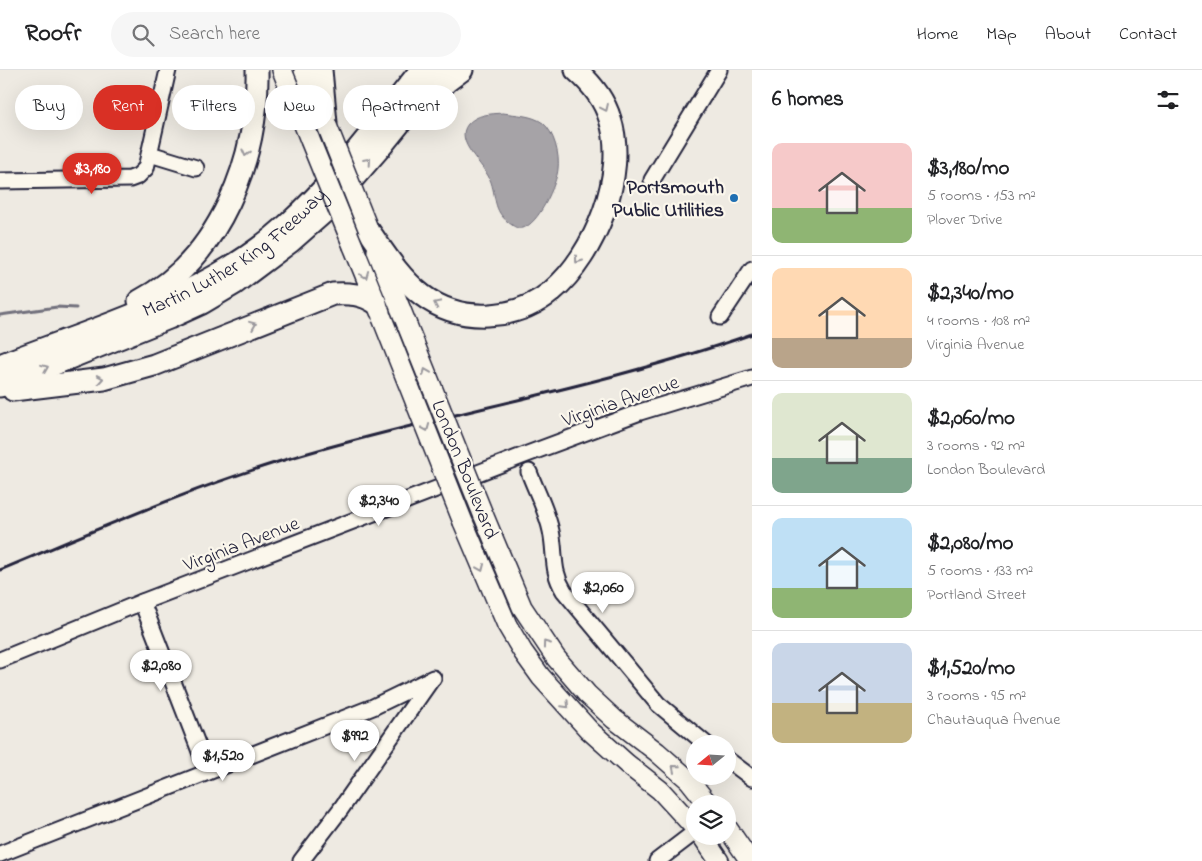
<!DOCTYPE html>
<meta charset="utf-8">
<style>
body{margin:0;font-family:"Indie Flower",sans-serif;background:#f6f6f6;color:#202124;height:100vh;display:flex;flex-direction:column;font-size:19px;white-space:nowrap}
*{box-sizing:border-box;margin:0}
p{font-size:16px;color:#757577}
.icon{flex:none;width:28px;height:28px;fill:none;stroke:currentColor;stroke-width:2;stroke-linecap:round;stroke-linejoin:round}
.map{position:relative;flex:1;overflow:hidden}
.sheet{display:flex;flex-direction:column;background:#fff;width:450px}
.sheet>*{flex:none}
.top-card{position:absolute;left:15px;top:15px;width:475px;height:45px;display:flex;gap:10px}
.needle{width:32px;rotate:252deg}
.tools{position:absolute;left:686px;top:665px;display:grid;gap:10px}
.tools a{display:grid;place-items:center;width:50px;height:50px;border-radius:50%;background:#fff;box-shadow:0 5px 20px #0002;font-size:25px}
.price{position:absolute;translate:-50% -42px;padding:0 11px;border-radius:18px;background:#fff;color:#222;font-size:16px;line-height:32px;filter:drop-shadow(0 1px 2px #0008)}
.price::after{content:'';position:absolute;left:50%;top:30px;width:15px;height:11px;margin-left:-8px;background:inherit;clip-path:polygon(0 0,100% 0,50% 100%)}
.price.on{background:#d93025;color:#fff}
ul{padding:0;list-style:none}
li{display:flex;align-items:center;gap:15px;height:125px;padding:0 20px}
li+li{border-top:1px solid #e0e0e0}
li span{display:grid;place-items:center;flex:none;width:140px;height:100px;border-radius:10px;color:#555}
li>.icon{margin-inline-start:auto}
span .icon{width:60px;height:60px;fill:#fffc;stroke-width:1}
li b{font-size:21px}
h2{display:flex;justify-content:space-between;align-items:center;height:60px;padding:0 20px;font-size:21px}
.chip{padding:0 18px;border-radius:22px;background:#fff;box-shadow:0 5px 20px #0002;font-size:18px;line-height:45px}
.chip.on{background:#d93025;color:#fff}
header{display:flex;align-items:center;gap:30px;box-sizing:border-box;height:70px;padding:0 25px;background:#fff;border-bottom:1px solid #e0e0e0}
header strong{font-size:24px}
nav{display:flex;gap:28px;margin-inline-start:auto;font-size:18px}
.search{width:350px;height:45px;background:#f6f6f6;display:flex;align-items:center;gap:12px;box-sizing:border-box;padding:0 18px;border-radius:28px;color:#757577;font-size:19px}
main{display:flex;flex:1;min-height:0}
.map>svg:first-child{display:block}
.water{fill:#a6a3a7;stroke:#716f7c}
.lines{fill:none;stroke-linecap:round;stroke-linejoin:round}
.stream{stroke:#716f7c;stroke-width:3}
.minor-casing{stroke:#22223b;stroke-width:19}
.major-casing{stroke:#22223b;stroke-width:22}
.highway-casing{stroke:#22223b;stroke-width:25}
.minor{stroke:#fbf7ec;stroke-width:15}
.major{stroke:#fbf7ec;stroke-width:19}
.highway{stroke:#fbf7ec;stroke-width:21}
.rail{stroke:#22223b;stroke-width:3}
.major-bridge-casing{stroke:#22223b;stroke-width:22;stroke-linecap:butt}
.major-bridge{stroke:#fbf7ec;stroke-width:19}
.oneway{stroke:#99979c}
.poi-dot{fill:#1f6fb2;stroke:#fbf7ec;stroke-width:2}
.labels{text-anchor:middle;stroke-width:4.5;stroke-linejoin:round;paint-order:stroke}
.poi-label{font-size:20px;font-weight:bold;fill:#22223b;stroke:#fbf7ec;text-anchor:end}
.street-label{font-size:20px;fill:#22223b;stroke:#fbf7ec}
</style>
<header>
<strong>Roofr</strong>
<div class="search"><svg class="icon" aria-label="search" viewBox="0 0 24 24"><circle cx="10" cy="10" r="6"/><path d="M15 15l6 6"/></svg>Search here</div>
<nav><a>Home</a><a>Map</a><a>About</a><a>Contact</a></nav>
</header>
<main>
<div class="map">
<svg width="752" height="791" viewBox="0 0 752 791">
<rect width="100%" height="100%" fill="#eeeae2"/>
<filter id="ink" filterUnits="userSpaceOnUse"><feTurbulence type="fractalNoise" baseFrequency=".02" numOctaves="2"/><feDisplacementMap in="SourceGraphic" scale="10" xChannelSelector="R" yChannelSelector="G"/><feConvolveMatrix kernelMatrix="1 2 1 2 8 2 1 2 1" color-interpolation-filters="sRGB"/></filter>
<g filter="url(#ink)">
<path class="water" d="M503 43C516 45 532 45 543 53 554 62 560 85 558 99 557 113 538 156 522 158 518 159 515 157 512 155 493 142 497 131 491 112 485 94 453 72 468 54 477 44 490 44 503 43Z"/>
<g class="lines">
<path class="stream" d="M0 245 57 237 76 238"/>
<defs>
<g id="minor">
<path d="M150 84 196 98"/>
<path d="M652 110 719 0"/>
<path d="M0 111 130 109 138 106 146 98 168 0"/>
<path d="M720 247 752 199"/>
<path d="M529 402C536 421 547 441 551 461 556 484 551 500 564 521L658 634 706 674"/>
<path d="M142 532 208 702"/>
<path d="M0 590 142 532 522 386 640 342 752 308"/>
<path d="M728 690 752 708"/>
<path d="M0 784 373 637 433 608"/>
<path d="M301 791 340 740 431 610"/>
<path d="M657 791 695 762"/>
</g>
<g id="major">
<path d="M282 0 310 70"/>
<path d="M304 0 322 43"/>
<path d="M353 176 380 242"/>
<path d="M377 181 401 240"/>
<path d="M483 444 522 537 556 588 587 624 614 649 657 682 689 710 708 734"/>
<path d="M463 452 507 555 523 582 541 607 589 660 627 694 660 720 695 758"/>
<path d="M728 759 750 791"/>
<path d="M702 766 719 791"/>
</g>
<g id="highway">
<path d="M321 0 326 53"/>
<path d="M437 23 446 12 462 0"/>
<path d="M369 161C385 184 400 208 422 225 460 254 516 251 552 221 595 185 628 103 610 49 604 29 591 13 576 0"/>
<path d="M139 231C220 189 259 87 257 0"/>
<path id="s1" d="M0 295C97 257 208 227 287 155 338 109 378 53 421 0"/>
<path d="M0 316 169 248 202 233 234 214 290 172 323 143 384 73 443 0"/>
<path d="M13 320 104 309 154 295 333 224C349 223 362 224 376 233"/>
</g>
</defs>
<use href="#minor" class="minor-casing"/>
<use href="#major" class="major-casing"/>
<use href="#highway" class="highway-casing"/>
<use href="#minor" class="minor"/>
<use href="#major" class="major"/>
<use href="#highway" class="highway"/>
<path class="rail" d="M0 500C101 458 202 413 308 383 455 341 607 315 752 264"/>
<defs>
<g id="major-bridge">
<path d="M326 53 369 161"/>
<path d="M310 70 353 176"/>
<path d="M401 240 483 444"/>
<path d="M382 248 463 452"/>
</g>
</defs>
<use href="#major-bridge" class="major-bridge-casing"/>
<use href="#major-bridge" class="major-bridge"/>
</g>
<defs><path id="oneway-chevron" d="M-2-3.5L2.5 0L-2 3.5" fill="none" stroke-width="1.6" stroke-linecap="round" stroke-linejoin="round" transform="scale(1.25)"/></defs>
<g class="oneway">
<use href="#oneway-chevron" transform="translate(605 38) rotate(65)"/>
<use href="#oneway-chevron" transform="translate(246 83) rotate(104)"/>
<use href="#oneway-chevron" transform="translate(368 91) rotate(-49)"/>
<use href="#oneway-chevron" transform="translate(578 190) rotate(126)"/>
<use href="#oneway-chevron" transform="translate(365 205) rotate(68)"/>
<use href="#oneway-chevron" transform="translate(437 234) rotate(-154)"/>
<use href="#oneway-chevron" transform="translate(253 255) rotate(-22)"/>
<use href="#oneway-chevron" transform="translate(45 298) rotate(-22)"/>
<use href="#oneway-chevron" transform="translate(426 302) rotate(-112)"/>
<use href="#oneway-chevron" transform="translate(100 309) rotate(-10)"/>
<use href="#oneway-chevron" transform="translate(426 358) rotate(68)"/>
<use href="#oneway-chevron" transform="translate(481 498) rotate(67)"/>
<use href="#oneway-chevron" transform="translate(546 574) rotate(-126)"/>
<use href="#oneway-chevron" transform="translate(566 635) rotate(46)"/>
<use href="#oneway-chevron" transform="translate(675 698) rotate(-139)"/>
</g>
</g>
<circle class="poi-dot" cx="734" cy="128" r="5"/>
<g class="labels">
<g class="poi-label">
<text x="724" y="123">Portsmouth<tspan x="724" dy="23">Public Utilities</tspan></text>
</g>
<g class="street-label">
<text dy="7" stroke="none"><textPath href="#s1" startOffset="262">Martin Luther King Freeway</textPath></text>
<text transform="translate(620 330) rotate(-19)" y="7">Virginia Avenue</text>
<text transform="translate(466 399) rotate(68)" y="7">London Boulevard</text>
<text transform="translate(241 473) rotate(-21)" y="7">Virginia Avenue</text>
</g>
</g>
</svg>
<div class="tools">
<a><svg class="needle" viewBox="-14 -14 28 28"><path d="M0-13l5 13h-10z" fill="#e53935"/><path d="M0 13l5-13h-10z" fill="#757577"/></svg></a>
<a><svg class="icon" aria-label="layers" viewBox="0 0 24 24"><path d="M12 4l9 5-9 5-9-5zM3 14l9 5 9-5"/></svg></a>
</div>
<b class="price on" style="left:92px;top:125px">$3,180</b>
<b class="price" style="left:379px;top:457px">$2,340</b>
<b class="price" style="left:603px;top:544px">$2,060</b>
<b class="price" style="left:161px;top:622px">$2,080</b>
<b class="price" style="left:355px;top:692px">$992</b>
<b class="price" style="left:223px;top:712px">$1,520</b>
<div class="top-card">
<a class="chip">Buy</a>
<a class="chip on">Rent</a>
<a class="chip">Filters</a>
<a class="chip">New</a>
<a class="chip">Apartment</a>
</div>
</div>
<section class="sheet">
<h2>6 homes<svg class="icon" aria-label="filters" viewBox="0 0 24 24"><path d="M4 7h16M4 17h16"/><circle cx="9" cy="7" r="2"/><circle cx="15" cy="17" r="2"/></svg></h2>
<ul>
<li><span style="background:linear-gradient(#f6c9c9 65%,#8fb573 0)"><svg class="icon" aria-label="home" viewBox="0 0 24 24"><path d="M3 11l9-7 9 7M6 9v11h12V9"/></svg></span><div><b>$3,180/mo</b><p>5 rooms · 153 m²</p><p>Plover Drive</p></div></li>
<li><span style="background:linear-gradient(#ffd9b3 70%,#b9a48a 0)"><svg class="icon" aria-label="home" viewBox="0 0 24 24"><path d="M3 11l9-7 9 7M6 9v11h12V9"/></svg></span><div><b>$2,340/mo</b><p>4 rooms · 108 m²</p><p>Virginia Avenue</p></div></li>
<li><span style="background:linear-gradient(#dfe7d0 65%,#7fa58c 0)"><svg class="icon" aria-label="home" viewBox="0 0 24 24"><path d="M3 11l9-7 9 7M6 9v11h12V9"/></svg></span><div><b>$2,060/mo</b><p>3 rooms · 92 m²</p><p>London Boulevard</p></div></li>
<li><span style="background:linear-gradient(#bfe0f5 70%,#8fb573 0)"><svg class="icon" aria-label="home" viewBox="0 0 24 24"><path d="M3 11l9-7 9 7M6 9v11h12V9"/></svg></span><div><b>$2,080/mo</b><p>5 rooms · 133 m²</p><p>Portland Street</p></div></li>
<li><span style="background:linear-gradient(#c9d6e8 60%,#c2b280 0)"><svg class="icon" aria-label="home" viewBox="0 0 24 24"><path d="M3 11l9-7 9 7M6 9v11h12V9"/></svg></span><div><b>$1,520/mo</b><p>3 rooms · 95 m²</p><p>Chautauqua Avenue</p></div></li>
</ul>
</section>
</main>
